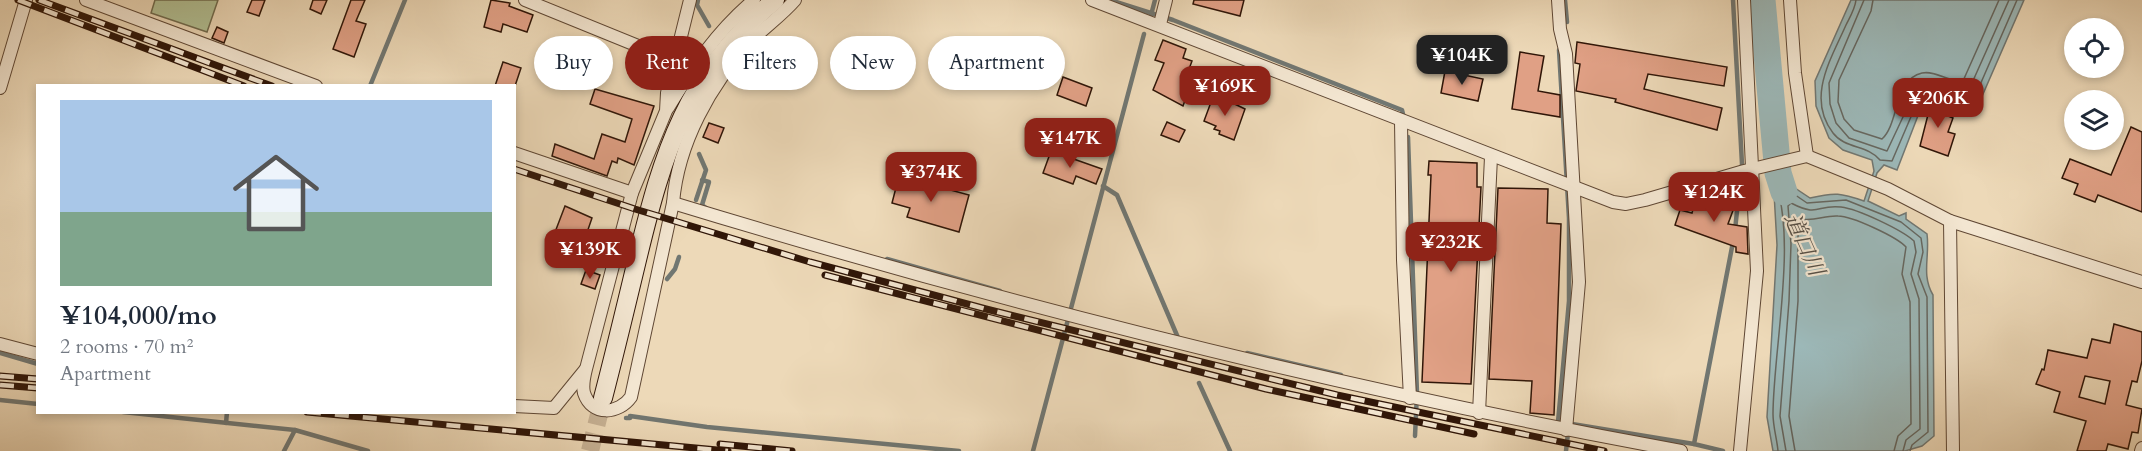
<!DOCTYPE html>
<meta charset="utf-8">
<style>
body{margin:0;font-family:Cardo,"Noto Serif JP",serif;background:#f6f6f7;color:#1f2937;height:100vh;display:flex;flex-direction:column;font-size:22px;white-space:nowrap}
*{box-sizing:border-box;margin:0}
p{font-size:20px;color:#747a83}
.icon{flex:none;width:33px;height:33px;fill:none;stroke:currentColor;stroke-width:2;stroke-linecap:round;stroke-linejoin:round}
.map{position:relative;flex:1;overflow:hidden}
.sheet{position:absolute;left:36px;top:84px;width:480px;height:330px;display:flex;flex-direction:column;background:#fff;border-radius:0px;box-shadow:0 3px 9px #0003}
.sheet>*{flex:none}
.banner{position:absolute;left:534px;top:36px;width:570px;height:54px;display:flex;gap:12px}
.fabs{position:absolute;left:2064px;top:18px;display:grid;gap:12px}
.fabs a{display:grid;place-items:center;width:60px;height:60px;border-radius:50%;background:#fff;box-shadow:0 3px 9px #0003;font-size:30px}
.price{position:absolute;translate:-50% -51px;padding:0 14px;border-radius:12px;background:#8f2418;color:#fff;font-size:20px;line-height:39px;filter:drop-shadow(0 2px 3px #0008)}
.price::after{content:'';position:absolute;left:50%;top:36px;width:18px;height:14px;margin-left:-9px;background:inherit;clip-path:polygon(0 0,100% 0,50% 100%)}
.price.active{background:#222;color:#fff}
ul{padding:0;list-style:none}
li{display:grid;align-content:center;gap:12px;height:318px;padding:0 24px}
li span{display:grid;place-items:center;height:186px;border-radius:0px;color:#555}
li>.icon{margin-inline-start:auto}
span .icon{width:108px;height:108px;fill:#fffc;stroke-width:1}
li b{font-size:26px}
.chip{padding:0 21px;border-radius:27px;background:#fff;box-shadow:0 3px 9px #0003;font-size:21px;line-height:54px}
.chip.active{background:#8f2418;color:#fff}
.map>svg:first-child{display:block}
.green{fill:#b2c094;stroke:#716b4e;stroke-width:1.5}
.water{fill:#9cb8b8;stroke:#717772;stroke-width:1.5}
.lines{fill:none;stroke-linecap:round;stroke-linejoin:round}
.shore{stroke:#666760;stroke-width:1.5}
.stream{stroke:#717772;stroke-width:4.5}
.river{stroke:#9cb8b8;stroke-width:27}
.building{fill:#e0a085;stroke:#301608;stroke-width:1.5;fill-rule:evenodd}
.secondary-tunnel{stroke:#c7b295;stroke-width:18;stroke-dasharray:18 9;stroke-linecap:butt}
.street-casing{stroke:#5f4734;stroke-width:14}
.secondary-casing{stroke:#301608;stroke-width:20}
.street{stroke:#f3e6d1;stroke-width:12}
.secondary{stroke:#f3e6d1;stroke-width:18}
.rail-casing{stroke:#301608;stroke-width:7}
.rail{stroke:#f3e6d1;stroke-width:4.5;stroke-dasharray:14;stroke-linecap:butt}
.labels{text-anchor:middle;stroke-width:4.5;stroke-linejoin:round;paint-order:stroke}
.water-label{font-size:22px;font-style:italic;fill:#564f46;stroke:#f3e6d1}
</style>
<div class="map">
<svg width="2142" height="451" viewBox="0 0 2142 451">
<rect width="100%" height="100%" fill="#edd9b8"/>
<filter id="stains"><feTurbulence type="fractalNoise" baseFrequency=".00333" numOctaves="4"/><feColorMatrix values="0 0 0 0 .2 0 0 0 0 .09 0 0 0 0 .02 0 0 0 .5 -.17"/></filter>
<radialGradient id="worn" r=".72"><stop offset=".6" stop-color="#630" stop-opacity="0"/><stop offset="1" stop-color="#630" stop-opacity=".3"/></radialGradient>
<path class="green" d="M155 0H218L207 32 151 13Z"/>
<path class="water" d="M1851 0H2024L1976 110 1926 95 1897 170 1884 165 1877 173 1868 201 1899 216 1906 213V219L1927 234C1930 256 1921 275 1933 295L1934 436 1922 446 1905 451H1773L1767 417 1777 245 1774 193 1767 174 1786 168 1792 186 1810 198C1835 192 1841 193 1864 201L1874 171 1872 160 1843 150 1829 138 1816 106 1815 81Z"/>
<g class="lines">
<g class="shore">
<path d="M1856 0C1855 9 1850 17 1846 25 1831 59 1806 98 1833 133 1845 149 1868 145 1880 160L1892 161 1922 91 1929 89 1973 101 2017 0"/>
<path d="M1864 0 1829 83 1830 104 1836 123 1849 138 1887 151 1918 85 1929 82 1968 92 2009 0"/>
<path d="M1873 0 1871 11 1839 80 1838 102 1844 119 1854 130 1882 139C1899 124 1894 79 1922 73 1936 70 1950 83 1963 81L1999 0"/>
<path d="M1778 451C1777 439 1773 427 1773 414 1773 352 1798 235 1774 180L1779 176 1788 190 1807 203 1846 200 1901 222 1921 238 1923 252 1918 274 1927 297 1928 432 1912 445 1910 451"/>
<path d="M1786 451 1780 416 1789 301 1791 244 1788 206 1791 203C1820 218 1816 204 1841 207 1858 209 1902 230 1914 241L1916 252 1911 274 1919 299 1920 429 1906 440 1903 451"/>
<path d="M1795 451 1789 416 1798 301V222L1801 219C1814 222 1825 215 1838 216 1852 216 1897 237 1906 247L1902 274 1910 302 1911 424 1898 436 1894 451"/>
</g>
<g class="stream">
<path d="M698 0 697 5 709 26"/>
<path d="M1110 0 1173 20 1402 110 1403 114"/>
<path d="M1565 0 1567 22"/>
<path d="M1733 0 1742 164 1735 230"/>
<path d="M1151 15 1155 0"/>
<path d="M370 86 405 0"/>
<path d="M1408 137 1417 393 1415 436"/>
<path d="M702 180 709 182 702 205 706 208"/>
<path d="M1103 186 1117 195 1179 340"/>
<path d="M696 200 706 170 699 154"/>
<path d="M887 259 1000 291"/>
<path d="M667 279 675 269 679 257"/>
<path d="M0 353 38 364"/>
<path d="M1247 353 1341 375"/>
<path d="M1199 383 1230 451"/>
<path d="M0 400 38 404"/>
<path d="M123 412 295 430 368 451"/>
<path d="M626 418H630V416L707 427 959 451"/>
<path d="M1558 422 1569 301V218L1559 50"/>
<path d="M226 423 227 412"/>
<path d="M1566 423 1694 444"/>
<path d="M284 451 295 430"/>
<path d="M1033 451 1144 34"/>
<path d="M1566 451 1568 433"/>
<path d="M1723 451 1694 444 1733 242"/>
</g>
<path class="river" d="M1762 0 1778 173 1784 192"/>
</g>
<g class="building">
<path d="M252 0H265L259 16 247 12Z"/>
<path d="M313 0H327L321 14 310 9Z"/>
<path d="M351 0H365L356 21 366 24 354 57 333 49Z"/>
<path d="M491 0 510 3 509 6 533 15 527 32 503 24 501 32 484 27Z"/>
<path d="M1194 0H1244L1240 16 1193 4Z"/>
<path d="M217 27 228 32 224 43 212 38Z"/>
<path d="M1163 40 1186 49 1183 58 1192 61 1186 77 1213 89 1208 103 1187 95 1183 106 1153 90 1164 63 1155 60Z"/>
<path d="M1577 42 1727 67 1724 86 1648 74 1644 89 1722 108 1717 130 1615 102 1616 99 1576 91 1580 64 1575 63Z"/>
<path d="M1520 52 1544 56 1538 91 1560 95V117L1512 109Z"/>
<path d="M503 62 521 68 515 86H495Z"/>
<path d="M1445 71 1483 79 1478 101 1441 93Z"/>
<path d="M1063 77 1092 88 1086 106 1057 95Z"/>
<path d="M595 89 654 106 634 165 618 158 617 163 612 161 607 176 552 156 555 144 594 159 602 134 625 142 632 119 590 104Z"/>
<path d="M1214 94 1245 109 1234 140 1219 134 1220 131 1214 129 1216 126 1204 121Z"/>
<path d="M1932 99 1952 105 1948 116 1953 118 1948 132 1955 134 1948 156 1920 146Z"/>
<path d="M1167 122 1185 130 1179 142 1161 135Z"/>
<path d="M709 123 724 128 718 143 703 137Z"/>
<path d="M2131 127 2142 132V212L2098 195 2095 202 2074 194 2078 184 2062 178 2070 159 2111 175Z"/>
<path d="M1051 151 1102 169 1096 184 1076 176 1073 184 1043 173Z"/>
<path d="M1429 161 1477 163V187H1481L1471 384 1422 382 1431 175H1428Z"/>
<path d="M899 176 969 195 959 232 907 217 910 208 892 203Z"/>
<path d="M1498 188 1548 189 1547 223 1561 224 1554 415 1530 413 1532 381 1489 379Z"/>
<path d="M1697 194 1735 205 1728 224 1747 227 1748 254 1736 252V247L1675 225 1680 210 1692 213Z"/>
<path d="M565 206 592 218 581 250 552 240Z"/>
<path d="M586 270 600 275 595 289 581 284Z"/>
<path d="M2114 324 2142 332V361L2137 382 2132 381 2126 405 2142 409 2138 433 2132 432 2128 449 2108 444 2106 451H2077L2086 421 2054 412 2060 392 2036 384 2042 369 2044 370 2048 350 2087 358 2092 339 2110 343ZM2085 376 2110 381 2105 404 2079 397Z"/>
</g>
<g class="lines">
<path class="secondary-tunnel" d="M590 451 603 398"/>
<defs>
<g id="street">
<path d="M86 0 316 86"/>
<path d="M525 0 675 61"/>
<path d="M690 0 667 93 666 111 632 193 586 369C584 377 582 385 584 393 592 417 619 414 631 397L673 203C678 143 710 85 751 41 765 27 782 15 795 0"/>
<path d="M1092 0 1613 202 1626 204 1645 200 1744 171 1807 156 1888 189 1950 221 2142 282"/>
<path d="M1558 0 1560 29 1566 54 1579 282 1566 430"/>
<path d="M1790 0 1795 73 1807 156"/>
<path d="M1160 24 1166 0"/>
<path d="M0 88 26 0"/>
<path d="M668 108C692 68 718 30 754 0"/>
<path d="M1401 121 1403 260 1410 398"/>
<path d="M514 153 632 193"/>
<path d="M673 203C1007 305 1338 388 1681 451"/>
<path d="M1950 221 1953 451"/>
<path d="M0 344 38 354"/>
<path d="M514 406 554 408 585 370"/>
<path d="M1479 413 1491 157"/>
<path d="M1740 451 1757 271 1744 0"/>
<path d="M2141 451 2142 448"/>
</g>
<path id="secondary" d="M603 398C615 352 626 306 637 260 663 152 686 74 775 0"/>
</defs>
<use href="#street" class="street-casing"/>
<use href="#secondary" class="secondary-casing"/>
<use href="#street" class="street"/>
<use href="#secondary" class="secondary"/>
<defs>
<g id="rail">
<path d="M18 0 244 86"/>
<path d="M39 0 272 86"/>
<path d="M514 169 635 209 810 262 986 309 1337 395 1604 451"/>
<path d="M825 275 1266 389 1474 434"/>
<path d="M0 376 38 379"/>
<path d="M0 385 38 388"/>
<path d="M307 412 728 451"/>
<path d="M720 444 792 451"/>
</g>
</defs>
<use href="#rail" class="rail-casing"/>
<use href="#rail" class="rail"/>
</g>
<g class="labels">
<g class="water-label">
<text transform="translate(1805 244) rotate(66)" y="8">道口川</text>
</g>
</g>
<rect width="100%" height="100%" filter="url(#stains)"/>
<rect width="100%" height="100%" fill="url(#worn)"/>
</svg>
<div class="fabs">
<a><svg class="icon" aria-label="locate" viewBox="0 0 24 24"><circle cx="12" cy="12" r="6"/><path d="M12 2v4M12 18v4M2 12h4M18 12h4"/></svg></a>
<a><svg class="icon" aria-label="layers" viewBox="0 0 24 24"><path d="M12 4l9 5-9 5-9-5zM3 14l9 5 9-5"/></svg></a>
</div>
<b class="price active" style="left:1462px;top:86px">¥104K</b>
<b class="price" style="left:1225px;top:117px">¥169K</b>
<b class="price" style="left:1938px;top:129px">¥206K</b>
<b class="price" style="left:1070px;top:169px">¥147K</b>
<b class="price" style="left:931px;top:203px">¥374K</b>
<b class="price" style="left:1714px;top:223px">¥124K</b>
<b class="price" style="left:1451px;top:273px">¥232K</b>
<b class="price" style="left:590px;top:280px">¥139K</b>
<div class="banner">
<a class="chip">Buy</a>
<a class="chip active">Rent</a>
<a class="chip">Filters</a>
<a class="chip">New</a>
<a class="chip">Apartment</a>
</div>
<section class="sheet">
<ul>
<li><span style="background:linear-gradient(#a9c7e8 60%,#7fa58c 0)"><svg class="icon" aria-label="home" viewBox="0 0 24 24"><path d="M3 11l9-7 9 7M6 9v11h12V9"/></svg></span><div><b>¥104,000/mo</b><p>2 rooms · 70 m²</p><p>Apartment</p></div></li>
</ul>
</section>
</div>
